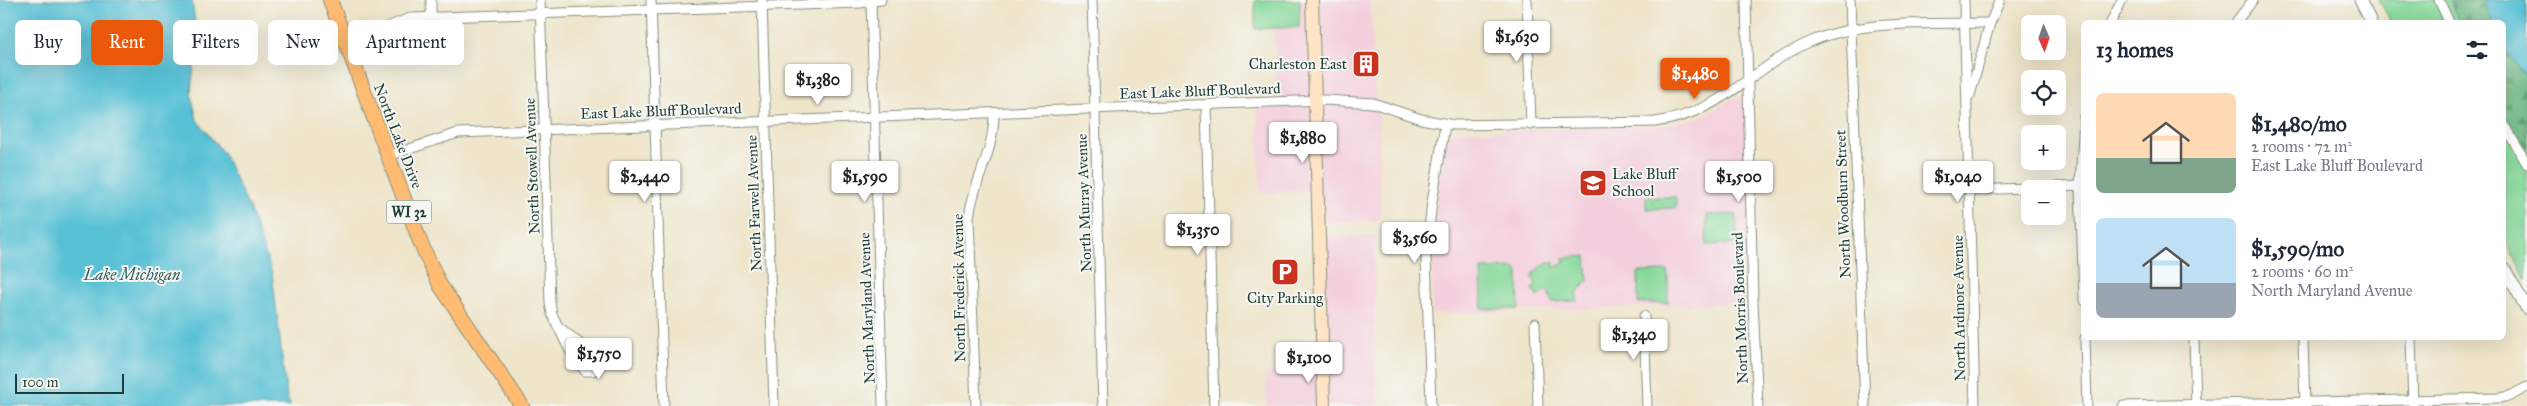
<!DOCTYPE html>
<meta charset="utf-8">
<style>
body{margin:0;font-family:"IM FELL Great Primer",serif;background:#f2f2f3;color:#1f2937;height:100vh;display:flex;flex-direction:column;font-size:19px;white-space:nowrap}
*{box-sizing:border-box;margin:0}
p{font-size:16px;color:#747a83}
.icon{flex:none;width:28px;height:28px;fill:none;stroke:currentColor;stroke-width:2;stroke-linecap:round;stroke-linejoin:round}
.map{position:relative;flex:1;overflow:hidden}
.drawer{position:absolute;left:2081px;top:20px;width:425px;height:320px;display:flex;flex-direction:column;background:#fff;border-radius:8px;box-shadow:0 5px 20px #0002}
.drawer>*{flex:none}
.top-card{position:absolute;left:15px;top:20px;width:475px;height:45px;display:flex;gap:10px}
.needle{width:32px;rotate:178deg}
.tools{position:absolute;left:2021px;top:15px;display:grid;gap:10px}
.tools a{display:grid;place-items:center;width:45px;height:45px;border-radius:8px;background:#fff;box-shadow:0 5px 20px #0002;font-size:25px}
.scale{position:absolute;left:15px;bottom:12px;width:109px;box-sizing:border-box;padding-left:5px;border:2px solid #1f3d34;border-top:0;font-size:14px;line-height:18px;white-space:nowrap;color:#1f3d34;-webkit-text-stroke:4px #f6f6f2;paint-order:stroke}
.price{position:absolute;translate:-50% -42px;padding:0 11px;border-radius:5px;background:#fff;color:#222;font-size:16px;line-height:32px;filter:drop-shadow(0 1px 2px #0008)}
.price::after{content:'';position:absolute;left:50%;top:30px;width:15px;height:11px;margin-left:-8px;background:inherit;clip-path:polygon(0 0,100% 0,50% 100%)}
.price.current{background:#ea580c;color:#fff}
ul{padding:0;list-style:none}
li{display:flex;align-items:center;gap:15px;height:125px;padding:0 15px}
li span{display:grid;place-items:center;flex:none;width:140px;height:100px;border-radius:8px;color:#555}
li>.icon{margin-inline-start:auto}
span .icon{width:60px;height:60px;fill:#fffc;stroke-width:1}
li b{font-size:21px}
h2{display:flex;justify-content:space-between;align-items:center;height:60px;padding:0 15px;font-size:21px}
.pill{padding:0 18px;border-radius:8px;background:#fff;box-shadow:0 5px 20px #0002;font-size:18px;line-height:45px}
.pill.current{background:#ea580c;color:#fff}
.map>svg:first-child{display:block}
.built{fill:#f4cfdd}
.green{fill:#85d899;stroke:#528a66}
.forest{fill:url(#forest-firs);stroke:#467a5a}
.garden{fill:url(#garden-dots);stroke:#528a66}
.water{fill:#59c1d6;stroke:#3c7f85}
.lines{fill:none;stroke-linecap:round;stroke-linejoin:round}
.minor-casing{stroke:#86917f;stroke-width:11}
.tertiary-casing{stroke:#86917f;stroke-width:13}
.secondary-casing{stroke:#86917f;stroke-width:14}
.primary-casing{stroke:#86917f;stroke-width:16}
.minor{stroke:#fff;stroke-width:9}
.tertiary{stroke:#fff;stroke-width:11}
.secondary{stroke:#ffe4c6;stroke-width:12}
.primary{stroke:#ffbb71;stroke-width:14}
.labels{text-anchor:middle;stroke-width:4;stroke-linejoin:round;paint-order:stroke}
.shield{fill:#f6f6f2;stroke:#60746d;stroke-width:1}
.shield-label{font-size:14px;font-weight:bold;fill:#1f3d34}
.poi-label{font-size:15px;fill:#1f3d34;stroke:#f6f6f2;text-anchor:end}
.street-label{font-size:15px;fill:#1f3d34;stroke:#f6f6f2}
.water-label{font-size:16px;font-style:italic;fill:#2e5e5c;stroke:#f6f6f2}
</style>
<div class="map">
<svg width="2527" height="406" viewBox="0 0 2527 406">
<defs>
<pattern id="forest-firs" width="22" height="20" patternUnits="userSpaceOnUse" patternTransform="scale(1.25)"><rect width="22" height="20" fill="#6cb881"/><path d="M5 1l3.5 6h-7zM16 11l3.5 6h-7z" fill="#58976a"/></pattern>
<pattern id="garden-dots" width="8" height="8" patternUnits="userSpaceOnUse" patternTransform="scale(1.25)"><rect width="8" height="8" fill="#85d899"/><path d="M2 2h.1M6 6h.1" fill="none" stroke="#72ba84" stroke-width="1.8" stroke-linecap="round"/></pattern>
</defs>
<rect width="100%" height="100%" fill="#f6f6f2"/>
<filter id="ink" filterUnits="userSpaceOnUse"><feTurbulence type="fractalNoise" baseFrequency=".02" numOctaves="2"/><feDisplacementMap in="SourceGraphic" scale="10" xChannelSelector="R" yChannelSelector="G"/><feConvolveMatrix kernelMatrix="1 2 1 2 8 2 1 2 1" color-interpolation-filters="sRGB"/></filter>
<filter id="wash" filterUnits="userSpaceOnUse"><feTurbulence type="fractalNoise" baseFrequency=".0096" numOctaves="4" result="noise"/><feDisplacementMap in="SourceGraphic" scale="20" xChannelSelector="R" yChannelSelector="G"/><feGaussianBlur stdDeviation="1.12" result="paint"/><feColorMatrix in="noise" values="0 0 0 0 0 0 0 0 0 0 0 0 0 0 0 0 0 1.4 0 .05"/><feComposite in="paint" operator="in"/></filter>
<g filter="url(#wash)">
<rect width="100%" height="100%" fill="#eee5ca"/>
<g class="built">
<path d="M1269 0H1370L1375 103 1379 105 1380 220 1318 222 1317 191 1260 193 1257 104 1277 102 1274 30 1270 29Z"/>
<path d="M1736 97 1743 98 1744 102 1750 303 1432 314 1431 232 1448 135 1450 132 1661 126 1701 117Z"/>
<path d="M1377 236 1374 262 1377 406H1267L1266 372 1323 369 1319 237Z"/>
</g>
<g class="green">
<path d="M1255 0H1300L1299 27 1255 29Z"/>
<path d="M2379 0H2484L2493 22H2391Z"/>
<path d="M2504 47 2527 78V281L2504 237Z"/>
<path d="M1736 214 1738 244 1706 245 1707 215Z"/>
<path d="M1586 256 1588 281 1578 291 1577 301 1552 302 1547 290 1538 297 1532 290 1536 284 1533 279V274L1547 262H1554V268L1564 263 1563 258Z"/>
<path d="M1515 268 1518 272 1519 309H1482L1481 269Z"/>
<path d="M1668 271V303H1638V272Z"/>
</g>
<g class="forest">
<path d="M2451 0H2484L2493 22H2460L2452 7Z"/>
<path d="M2504 47 2527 78V149L2504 114Z"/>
</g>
<path class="garden" d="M1646 197H1676V208L1646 209Z"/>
<g class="water">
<path d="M0 0H192L197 37 191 93 197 120 224 154 250 210 272 273 287 398 291 406H0Z"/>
<path d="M2484 0H2526L2527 78 2504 47V22H2493Z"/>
</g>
</g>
<g filter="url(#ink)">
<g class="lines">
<defs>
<g id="minor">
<path d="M431 0V17"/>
<path d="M540 0 550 303 552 314 569 349 585 371H593L594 363 579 343 560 328"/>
<path d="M651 0 664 406"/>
<path d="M762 0 774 406"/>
<path d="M871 0 883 406"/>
<path d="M1092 0 1103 406"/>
<path d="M1527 0 1531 125"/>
<path d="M1746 0 1753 303 1758 406"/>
<path d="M1850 0 1865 406"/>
<path d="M1964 0 1975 406"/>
<path d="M2439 0 2449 22"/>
<path d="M2111 22 2122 0"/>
<path d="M2236 22 2253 0"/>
<path d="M346 43 410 18 860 3 881 0"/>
<path d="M1970 95 1990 23 2000 0"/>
<path d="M1206 105 1214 406"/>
<path d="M2084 117 2080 186 2084 300"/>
<path d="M2504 125 2527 164"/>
<path d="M388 156 458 133 1326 100 1373 103 1421 119 1454 125 1655 122C1724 113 1753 66 1812 41 1865 19 1934 24 1990 23"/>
<path d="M1970 190 2084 186"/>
<path d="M1644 316 1647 406"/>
<path d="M1535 323 1538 406"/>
<path d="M2085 338 2087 406"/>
<path d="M2194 338 2196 406"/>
<path d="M2303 338 2305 406"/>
<path d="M2411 338 2413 406"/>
<path d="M976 406 969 218C973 180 994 155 994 113"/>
<path d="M1431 406 1426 257 1432 202 1445 125"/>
<path d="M2123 406 2499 398 2510 396 2527 387"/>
</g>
<g id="tertiary">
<path d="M2360 0 2371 22"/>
<path d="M2504 268 2527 309"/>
</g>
<path id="secondary" d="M1312 0 1324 406"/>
<path id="primary" d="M330 0 421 244 440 285 522 406"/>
</defs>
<use href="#minor" class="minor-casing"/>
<use href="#tertiary" class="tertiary-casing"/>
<use href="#secondary" class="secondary-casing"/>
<use href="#primary" class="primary-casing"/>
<use href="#minor" class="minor"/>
<use href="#tertiary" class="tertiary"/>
<use href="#secondary" class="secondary"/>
<use href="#primary" class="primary"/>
</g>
</g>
<defs>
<symbol id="building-square" viewBox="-11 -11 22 22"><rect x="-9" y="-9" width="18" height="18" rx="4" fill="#c8321e" stroke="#f6f6f2"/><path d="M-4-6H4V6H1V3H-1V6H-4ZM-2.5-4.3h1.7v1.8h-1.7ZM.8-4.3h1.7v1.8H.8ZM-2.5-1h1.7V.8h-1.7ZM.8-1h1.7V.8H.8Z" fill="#fff"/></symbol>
<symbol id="school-square" viewBox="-11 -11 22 22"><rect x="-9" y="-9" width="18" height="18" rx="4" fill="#c8321e" stroke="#f6f6f2"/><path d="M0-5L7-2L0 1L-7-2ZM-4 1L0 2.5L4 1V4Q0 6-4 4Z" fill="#fff"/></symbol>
<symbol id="parking-square" viewBox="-11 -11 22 22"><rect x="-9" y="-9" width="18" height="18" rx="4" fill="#c8321e" stroke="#f6f6f2"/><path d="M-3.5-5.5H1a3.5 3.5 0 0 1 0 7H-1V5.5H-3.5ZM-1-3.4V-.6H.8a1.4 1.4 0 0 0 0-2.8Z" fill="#fff"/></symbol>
</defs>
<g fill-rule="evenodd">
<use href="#building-square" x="1350" y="48" width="32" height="32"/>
<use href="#school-square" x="1577" y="167" width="32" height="32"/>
<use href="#parking-square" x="1269" y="256" width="32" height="32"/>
</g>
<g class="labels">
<rect class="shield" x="386.5" y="200.5" width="45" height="23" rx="4"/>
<g class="shield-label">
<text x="409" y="217">WI 32</text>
</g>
<g class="poi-label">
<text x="1347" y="69">Charleston East</text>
<text x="1612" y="179" text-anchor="start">Lake Bluff<tspan x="1612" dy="17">School</tspan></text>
<text x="1285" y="303" text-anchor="middle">City Parking</text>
</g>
<g class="street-label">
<text transform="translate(1200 91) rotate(-2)" y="5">East Lake Bluff Boulevard</text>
<text transform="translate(661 111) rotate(-2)" y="5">East Lake Bluff Boulevard</text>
<text transform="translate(398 136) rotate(69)" y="5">North Lake Drive</text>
<text transform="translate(532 166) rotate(-92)" y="5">North Stowell Avenue</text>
<text transform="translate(754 203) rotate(-92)" y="5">North Farwell Avenue</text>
<text transform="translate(1084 203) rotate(-92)" y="5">North Murray Avenue</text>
<text transform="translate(1843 204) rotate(-92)" y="5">North Woodburn Street</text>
<text transform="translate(959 288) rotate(-91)" y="5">North Frederick Avenue</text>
<text transform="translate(867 308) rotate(-92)" y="5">North Maryland Avenue</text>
<text transform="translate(1740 308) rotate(-92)" y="5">North Morris Boulevard</text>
<text transform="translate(1959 308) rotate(-91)" y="5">North Ardmore Avenue</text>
</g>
<g class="water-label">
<text x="132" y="280">Lake Michigan</text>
</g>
</g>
</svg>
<div class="tools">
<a><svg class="needle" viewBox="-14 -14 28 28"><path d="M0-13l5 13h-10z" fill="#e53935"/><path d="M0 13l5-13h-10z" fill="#747a83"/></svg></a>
<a><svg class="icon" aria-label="locate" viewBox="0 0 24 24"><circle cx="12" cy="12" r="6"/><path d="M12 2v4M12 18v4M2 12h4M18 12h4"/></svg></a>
<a>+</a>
<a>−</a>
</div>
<div class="scale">100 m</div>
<b class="price" style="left:1517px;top:63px">$1,630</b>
<b class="price current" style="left:1695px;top:100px">$1,480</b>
<b class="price" style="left:818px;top:106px">$1,380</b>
<b class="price" style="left:1303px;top:164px">$1,880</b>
<b class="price" style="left:645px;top:203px">$2,440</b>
<b class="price" style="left:865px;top:203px">$1,590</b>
<b class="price" style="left:1739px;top:203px">$1,500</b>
<b class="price" style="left:1958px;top:203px">$1,040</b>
<b class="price" style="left:1198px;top:256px">$1,350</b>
<b class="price" style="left:1415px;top:264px">$3,560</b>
<b class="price" style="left:1634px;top:361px">$1,340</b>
<b class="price" style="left:599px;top:380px">$1,750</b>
<b class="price" style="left:1309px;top:384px">$1,100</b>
<div class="top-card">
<a class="pill">Buy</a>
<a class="pill current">Rent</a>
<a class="pill">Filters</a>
<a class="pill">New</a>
<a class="pill">Apartment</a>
</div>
<section class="drawer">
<h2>13 homes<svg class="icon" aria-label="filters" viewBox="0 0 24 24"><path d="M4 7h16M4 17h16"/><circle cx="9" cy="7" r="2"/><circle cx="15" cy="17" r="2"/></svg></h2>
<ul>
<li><span style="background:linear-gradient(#ffd9b3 65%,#7fa58c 0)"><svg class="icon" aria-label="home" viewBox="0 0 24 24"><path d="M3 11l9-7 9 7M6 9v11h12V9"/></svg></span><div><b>$1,480/mo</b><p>2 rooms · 72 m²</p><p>East Lake Bluff Boulevard</p></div></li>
<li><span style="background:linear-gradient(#bfe0f5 65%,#9aa5b1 0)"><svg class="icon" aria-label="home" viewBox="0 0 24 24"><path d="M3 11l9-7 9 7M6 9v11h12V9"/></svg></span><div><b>$1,590/mo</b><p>2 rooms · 60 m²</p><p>North Maryland Avenue</p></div></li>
</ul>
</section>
</div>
